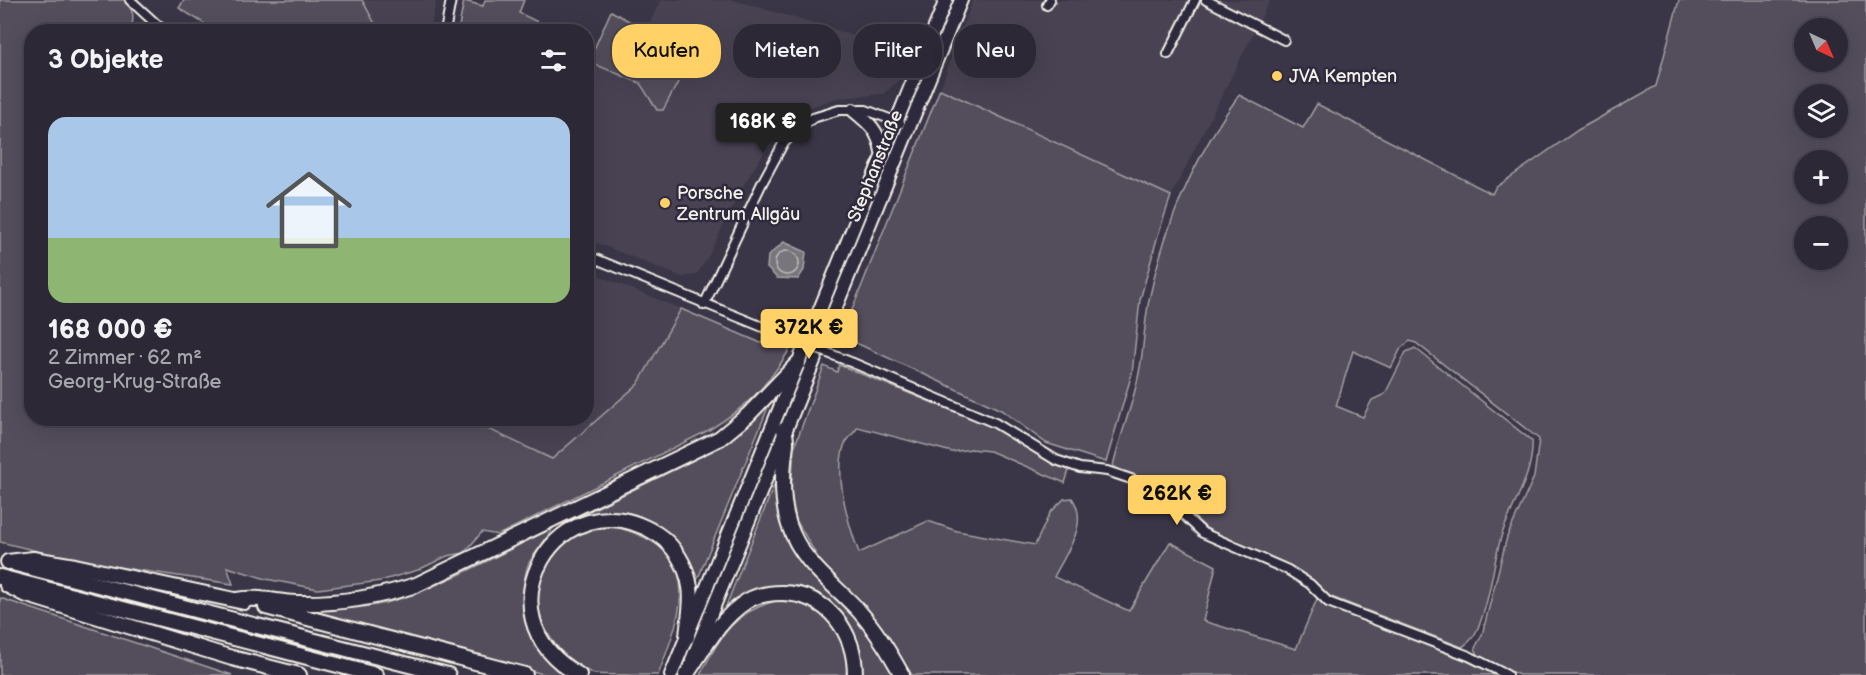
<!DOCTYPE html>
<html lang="de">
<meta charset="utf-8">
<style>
body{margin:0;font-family:"Balsamiq Sans",sans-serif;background:#383441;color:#f1f3f6;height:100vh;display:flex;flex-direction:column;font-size:22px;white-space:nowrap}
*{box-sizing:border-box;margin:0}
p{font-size:20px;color:#a6a6ad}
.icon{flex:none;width:33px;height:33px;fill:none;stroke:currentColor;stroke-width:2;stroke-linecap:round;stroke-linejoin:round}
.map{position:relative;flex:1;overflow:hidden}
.sheet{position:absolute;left:24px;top:24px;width:570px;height:402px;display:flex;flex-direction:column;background:#2c2835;border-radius:24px;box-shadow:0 6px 24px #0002,0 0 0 2px #484450}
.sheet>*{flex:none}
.guide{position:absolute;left:612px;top:24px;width:570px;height:54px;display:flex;gap:12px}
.needle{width:39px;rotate:136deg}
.controls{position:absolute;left:1794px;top:18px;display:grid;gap:12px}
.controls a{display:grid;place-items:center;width:54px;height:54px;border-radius:50%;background:#2c2835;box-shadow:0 6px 24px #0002,0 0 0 2px #484450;font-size:30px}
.price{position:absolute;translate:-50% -51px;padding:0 14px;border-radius:6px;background:#ffd166;color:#111;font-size:20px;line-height:39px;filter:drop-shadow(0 2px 3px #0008)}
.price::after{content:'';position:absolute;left:50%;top:36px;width:18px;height:14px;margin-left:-9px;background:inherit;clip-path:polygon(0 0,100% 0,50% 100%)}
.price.selected{background:#222;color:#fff}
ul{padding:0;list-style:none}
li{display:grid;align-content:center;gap:12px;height:318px;padding:0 24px}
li+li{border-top:2px solid #484450}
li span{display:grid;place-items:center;height:186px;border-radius:18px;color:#555}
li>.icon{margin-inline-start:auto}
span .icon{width:108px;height:108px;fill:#fffc;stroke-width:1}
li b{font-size:26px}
h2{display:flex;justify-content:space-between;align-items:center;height:72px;padding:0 24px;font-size:26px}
.tag{padding:0 21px;border-radius:24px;background:#2c2835;box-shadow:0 6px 24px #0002,0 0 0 2px #484450;font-size:21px;line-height:54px}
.tag.selected{background:#ffd166;color:#111}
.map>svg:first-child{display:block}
.built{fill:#484352}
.green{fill:#534e5c;stroke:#a4a0a2;stroke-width:1.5;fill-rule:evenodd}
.water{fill:#78747b;stroke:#aaa6a7;stroke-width:1.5}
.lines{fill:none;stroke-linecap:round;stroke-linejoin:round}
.shore{stroke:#c2bfbc;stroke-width:1.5}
.street-casing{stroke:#f4f1e8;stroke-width:12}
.primary-casing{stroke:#f4f1e8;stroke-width:16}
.highway-casing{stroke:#f4f1e8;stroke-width:18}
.street{stroke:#2f2a3d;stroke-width:8}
.primary{stroke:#2f2a3d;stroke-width:12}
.highway{stroke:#2f2a3d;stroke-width:14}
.street-bridge-casing{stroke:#f4f1e8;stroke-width:12;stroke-linecap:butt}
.street-bridge{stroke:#2f2a3d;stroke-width:8}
.poi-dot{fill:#ffd166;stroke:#2f2a3d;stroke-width:2}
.labels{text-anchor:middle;stroke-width:5;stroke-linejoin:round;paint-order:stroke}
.poi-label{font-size:18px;fill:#f4f1e8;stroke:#2f2a3d;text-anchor:start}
.street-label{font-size:18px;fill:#f4f1e8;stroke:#2f2a3d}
</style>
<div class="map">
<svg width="1866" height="675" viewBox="0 0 1866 675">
<rect width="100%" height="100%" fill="#3b3647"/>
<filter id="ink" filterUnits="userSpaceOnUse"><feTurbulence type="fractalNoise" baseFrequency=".0167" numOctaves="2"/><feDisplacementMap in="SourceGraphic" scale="12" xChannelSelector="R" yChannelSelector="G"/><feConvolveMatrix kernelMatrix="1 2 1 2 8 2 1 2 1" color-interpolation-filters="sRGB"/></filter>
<g filter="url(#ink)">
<g class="built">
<path d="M362 0H436L430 31H377Z"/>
<path d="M661 0H733L911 52 897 82 883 94 837 98 810 107 763 154 741 189 708 257 696 275 682 277 587 239 586 61 640 83 656 109 692 56 646 30Z"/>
<path d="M973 0H1270L1171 196 940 89Z"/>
<path d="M587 271 681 309 638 384 552 460 467 419 586 418Z"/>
</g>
<g class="green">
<path d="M0 0H124C134 11 135 17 130 31L32 32V418L467 419 552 459 638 384 681 309 761 343 772 341 790 349C765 389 749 405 709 430L498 535 482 532 464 553 447 556 418 570 380 581 318 589 266 579 227 567 233 584 83 562 0 542Z"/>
<path d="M184 0H362L379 31H216L179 8Z"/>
<path d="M485 0H524L519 13 556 31H458L464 1 483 6Z"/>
<path d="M1679 0H1866V675H1519L1479 657 1475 648 1482 635 1507 537 1534 477 1539 439 1416 343 1410 341 1401 348 1391 368 1353 351 1336 406 1363 417 1372 400 1385 394 1406 352 1415 348 1532 441C1534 475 1511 505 1501 537 1492 568 1490 605 1475 634 1471 640 1467 644 1462 647L1329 596 1290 566 1232 543 1206 528 1175 499 1113 466C1120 435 1133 405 1139 373 1144 349 1144 324 1149 300 1164 227 1195 156 1239 95L1303 128 1317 104 1492 194 1495 188 1578 130 1656 86ZM1804 28H1838V62H1804ZM1804 94H1838V128H1804ZM1804 160H1838V194H1804ZM1804 226H1838V260H1804Z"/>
<path d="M611 11 692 56 663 110H657L640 83 587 61V46L594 49Z"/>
<path d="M940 89 1171 196 1158 235 1140 300 1132 373 1106 462 1046 443 1001 410 856 343 850 315Z"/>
<path d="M839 365 993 427 1054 464 1069 470 1065 483 990 451 971 449 952 452 858 427C854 433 846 440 844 446 834 478 848 523 859 553L928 521 957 531 1035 545 1050 513 1064 499 1072 498C1090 524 1066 552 1054 577L1129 611 1170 542 1216 566 1203 621 1296 649 1317 599 1326 606 1467 661 1496 675H912L875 621 828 575 796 520 791 493 794 448 824 366 837 372Z"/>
<path d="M769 405 696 583C662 530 651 499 580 516L724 445Z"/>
<path d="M775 483C776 556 808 567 852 613 869 632 882 653 894 675H861C863 651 852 614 828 602 819 598 759 596 744 595L724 611Z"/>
<path d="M615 527C706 550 684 608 658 675 642 675 607 675 594 674 544 653 515 589 559 547 573 533 596 529 615 527Z"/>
<path d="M553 528C546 540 536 551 529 563 525 571 524 582 523 591 519 627 536 653 563 675H547L306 610C334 610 366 609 393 601 448 584 501 553 553 528Z"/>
<path d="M0 598 232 675H0Z"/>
<path d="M776 601C783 602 792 601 799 603 830 611 850 645 846 675H700C720 638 732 612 776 601Z"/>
</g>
<path class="water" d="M784 242 806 252 804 270 798 279 777 278 767 268 768 256Z"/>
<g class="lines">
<circle class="shore" cx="787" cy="263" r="12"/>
<defs>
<g id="street">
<path d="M130 0 165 32"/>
<path d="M1206 0 1284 40"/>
<path d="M1047 5 1050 0"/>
<path d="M445 32 451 0"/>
<path d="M1168 54 1195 0"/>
<path d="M586 255 775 332"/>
<path d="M704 305 762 183 783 144 796 131 813 118 839 110H866L900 123"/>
<path d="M853 363 995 423 1056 460 1080 468 1107 471 1131 479 1172 504 1203 533 1288 570 1310 584 1328 602 1469 656 1507 675"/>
</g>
<g id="primary">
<path d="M853 110C869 123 879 131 882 152"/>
<path d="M692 660 961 0"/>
<path d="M671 675 946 0"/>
</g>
<g id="highway">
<path d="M784 430C788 443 785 448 784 461 782 483 782 504 789 525 802 563 832 582 858 610 876 630 889 651 902 675"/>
<path d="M8 562 33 559 75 566 244 602"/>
<path d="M16 564 448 675"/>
<path d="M0 577 376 675"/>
<path d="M7 585 24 594 232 658 299 675"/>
<path d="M236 600C256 596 276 602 296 603 338 604 376 598 416 585L720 438 748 415 798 363"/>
<path d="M266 607 525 675"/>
<path d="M579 675C473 616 560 473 657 534 674 545 687 566 690 587 693 603 688 621 687 637"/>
<path d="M686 675C703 650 720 618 747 601 757 595 770 593 782 593 828 594 855 632 855 675"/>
</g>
</defs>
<use href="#street" class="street-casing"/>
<use href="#primary" class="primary-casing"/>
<use href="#highway" class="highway-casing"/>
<use href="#street" class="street"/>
<use href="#primary" class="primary"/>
<use href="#highway" class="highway"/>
<defs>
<path id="street-bridge" d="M775 332 853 363"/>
</defs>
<use href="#street-bridge" class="street-bridge-casing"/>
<use href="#street-bridge" class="street-bridge"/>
</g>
</g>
<g class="poi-dot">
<circle cx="1277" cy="76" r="6"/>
<circle cx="665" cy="203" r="6"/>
</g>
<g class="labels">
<g class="poi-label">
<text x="1289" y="82">JVA Kempten</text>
<text x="677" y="199">Porsche<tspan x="677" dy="21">Zentrum Allgäu</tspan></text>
</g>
<g class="street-label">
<text transform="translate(875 166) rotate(-68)" y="6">Stephanstraße</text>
</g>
</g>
</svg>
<div class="controls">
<a><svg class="needle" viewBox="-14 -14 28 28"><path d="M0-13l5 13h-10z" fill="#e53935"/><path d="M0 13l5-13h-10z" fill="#a6a6ad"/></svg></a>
<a><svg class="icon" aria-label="layers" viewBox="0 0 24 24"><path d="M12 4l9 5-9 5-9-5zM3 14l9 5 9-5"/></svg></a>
<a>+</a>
<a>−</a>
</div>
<b class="price selected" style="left:763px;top:154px">168K €</b>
<b class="price" style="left:809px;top:360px">372K €</b>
<b class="price" style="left:1177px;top:526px">262K €</b>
<div class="guide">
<a class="tag selected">Kaufen</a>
<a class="tag">Mieten</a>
<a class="tag">Filter</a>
<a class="tag">Neu</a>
</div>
<section class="sheet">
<h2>3 Objekte<svg class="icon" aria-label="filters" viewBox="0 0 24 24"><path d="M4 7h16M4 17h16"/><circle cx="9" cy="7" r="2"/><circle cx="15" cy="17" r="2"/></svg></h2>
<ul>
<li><span style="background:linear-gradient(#a9c7e8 65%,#8fb573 0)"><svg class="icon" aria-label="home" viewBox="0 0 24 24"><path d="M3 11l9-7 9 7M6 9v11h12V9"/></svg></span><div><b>168 000 €</b><p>2 Zimmer · 62 m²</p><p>Georg-Krug-Straße</p></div></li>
</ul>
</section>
</div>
